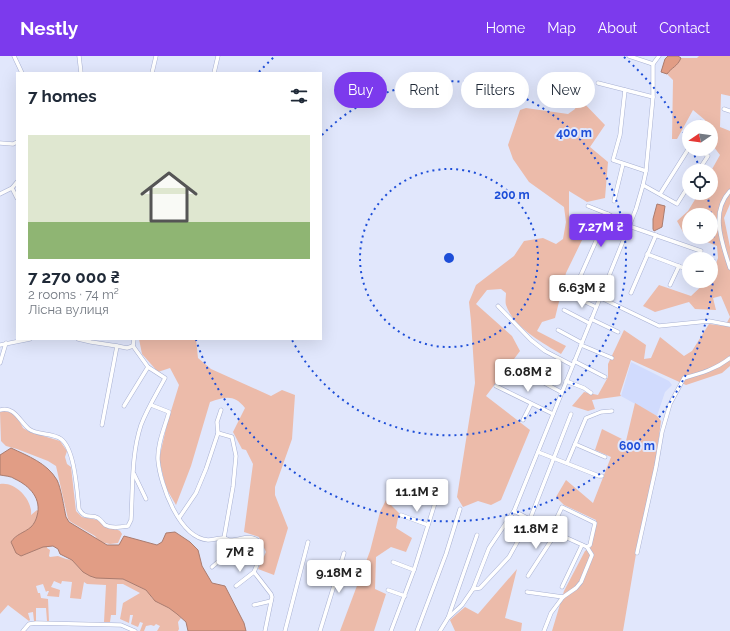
<!DOCTYPE html>
<meta charset="utf-8">
<style>
body{margin:0;font-family:Raleway,sans-serif;background:#f2f2f3;color:#1f2937;height:100vh;display:flex;flex-direction:column;font-size:15px;white-space:nowrap}
*{box-sizing:border-box;margin:0}
p{font-size:13px;color:#747a83}
.icon{flex:none;width:22px;height:22px;fill:none;stroke:currentColor;stroke-width:2;stroke-linecap:round;stroke-linejoin:round}
.map{position:relative;flex:1;overflow:hidden}
.drawer{position:absolute;left:16px;top:16px;width:306px;height:268px;display:flex;flex-direction:column;background:#fff;border-radius:0px;box-shadow:0 4px 16px #0002}
.drawer>*{flex:none}
.guide{position:absolute;left:334px;top:16px;width:336px;height:36px;display:flex;gap:8px}
.needle{width:26px;rotate:257deg}
.tools{position:absolute;left:682px;top:64px;display:grid;gap:8px}
.tools a{display:grid;place-items:center;width:36px;height:36px;border-radius:50%;background:#fff;box-shadow:0 4px 16px #0002;font-size:20px}
.price{position:absolute;translate:-50% -34px;padding:0 9px;border-radius:4px;background:#fff;color:#222;font-size:13px;line-height:26px;filter:drop-shadow(0 1px 2px #0008)}
.price::after{content:'';position:absolute;left:50%;top:24px;width:12px;height:9px;margin-left:-6px;background:inherit;clip-path:polygon(0 0,100% 0,50% 100%)}
.price.on{background:#7c3aed;color:#fff}
ul{padding:0;list-style:none}
li{display:grid;align-content:center;gap:8px;height:212px;padding:0 12px}
li span{display:grid;place-items:center;height:124px;border-radius:0px;color:#555}
li>.icon{margin-inline-start:auto}
span .icon{width:72px;height:72px;fill:#fffc;stroke-width:1}
li b{font-size:17px}
h2{display:flex;justify-content:space-between;align-items:center;height:48px;padding:0 12px;font-size:17px}
.pill{padding:0 14px;border-radius:18px;background:#fff;box-shadow:0 4px 16px #0002;font-size:14px;line-height:36px}
.pill.on{background:#7c3aed;color:#fff}
header{display:flex;align-items:center;gap:24px;box-sizing:border-box;height:56px;padding:0 20px;background:#7c3aed;color:#fff}
header strong{font-size:19px}
nav{display:flex;gap:22px;margin-inline-start:auto;font-size:14px}
.map>svg:first-child{display:block}
.built{fill:#d1dbfd}
.green{fill:#ecbbaa}
.water{fill:#e19d85;stroke:#aa7c6f}
.lines{fill:none;stroke-linecap:round;stroke-linejoin:round}
.street-casing{stroke:#a8b1d3;stroke-width:4.5}
.street{stroke:#fff;stroke-width:3.5}
.ring{fill:none;stroke:#1d4ed8;stroke-width:2;stroke-dasharray:2 4}
.centre{fill:#1d4ed8;stroke:#e1e7fc;stroke-width:2}
.ring-label{font-size:12px;text-anchor:middle;font-weight:bold;fill:#1d4ed8;stroke:#e1e7fc;stroke-width:4;stroke-linejoin:round;paint-order:stroke}
</style>
<header>
<strong>Nestly</strong>
<nav><a>Home</a><a>Map</a><a>About</a><a>Contact</a></nav>
</header>
<div class="map">
<svg width="730" height="575" viewBox="0 0 730 575">
<rect width="100%" height="100%" fill="#e1e7fc"/>
<path class="built" d="M631 306 669 325 672 329 665 336 657 360 621 340Z"/>
<g class="green">
<path d="M668 0H678L681 2H697L699 0H730V40L721 38 720 71 730 75V148L724 162 730 191V310L722 317 686 329 631 304 620 338 621 340 592 344 595 353 588 355 572 350 584 336 598 339 608 321V308L624 274 646 289 644 303 651 302 660 281 684 300 692 295 709 268 725 270 730 261 721 240 713 242 716 254 695 253 689 246 655 256 643 250 659 229 691 240 707 225H711V221L718 202 717 190 695 181H711V159H689V179L683 176 677 165 688 155 699 137H711V115L720 99 711 87V71H707L705 64 693 54 677 83H672L673 24 667 18 661 16 665 3Z"/>
<path d="M579 42 605 69 590 91 608 106 605 142 587 146 569 135V172L584 180 566 217 555 262 542 266 537 275 566 290 561 298C543 287 513 271 506 249 505 246 506 240 506 237L501 233 487 234 476 248 512 280 520 295 486 340 530 374 501 444 491 449 478 445 463 451 457 441 475 327 471 265 469 246 476 229 514 200 524 185 543 182 556 188 563 183 566 166 564 151 529 126 513 103 508 89 520 54 526 52 568 58 575 53Z"/>
<path d="M139 283H196L198 302 211 313 271 340 282 334 295 339 292 383 275 431V439L288 472 274 519 258 513 266 496 259 481 244 476 253 408 246 394 242 393 233 376 245 352C234 338 225 341 210 346L191 410 176 449 166 432 159 403 167 368 179 329 170 312 158 316 142 298Z"/>
<path d="M635 347 657 360 661 365 656 404 638 486 623 575H552L564 535 585 495 591 491 596 464 564 449 556 441 566 424 593 447 611 401 595 394 602 373 626 385Z"/>
<path d="M3 355 11 356 19 364 23 372 30 376 60 385 67 395 65 401 67 408 71 411 76 455 82 461 98 464 120 475 122 478 118 487 110 488 100 486 95 480 71 466 68 463 56 410 48 405 17 393 6 390 1 385 0 356Z"/>
<path d="M0 428C15 425 33 444 31 459L37 454 38 455C37 460 36 466 32 470 26 477 16 478 11 486L21 500 47 489V492L50 494 49 500 50 501 58 500 66 503 72 504 83 516 123 523 146 534 150 538 152 542 174 555 181 562 178 566 179 573 178 575H157L160 570 156 568 154 570 151 569 146 570 144 575H140L143 567 140 566 138 571 131 568 133 559H130L129 567 120 563 123 547 140 537 123 528H117L116 559H111L110 566H104L106 529 87 528 84 526 81 543 70 542 72 526 62 525 61 528 54 525 51 531 60 534 59 541 47 540 49 535H47L46 536 43 528 36 530 38 537H40L41 542 48 543 49 566 47 565 46 552H36V565H34L33 556 28 557 30 564 29 565 8 549 0 558Z"/>
<path d="M386 444 399 457 396 472 412 482 406 496 391 491 376 501 375 533 386 538 374 575H340L370 495 380 456Z"/>
<path d="M517 513 505 562 522 567 521 575H455L450 564 465 551 478 558Z"/>
</g>
<g class="water">
<path d="M668 0H678L681 2C677 11 672 11 667 18L661 16 665 3Z"/>
<path d="M657 148 665 150 662 171 654 175 653 173V163Z"/>
<path d="M11 392C28 400 47 407 57 424 61 432 64 452 66 461L69 466 107 489H119L124 480 157 489 162 486 166 477 175 476 190 486 198 494 202 510 212 527 225 530 244 567 246 575H188L186 566 177 558 169 552 155 545 146 534 123 523 96 522 90 520 83 516 72 504 60 498 58 493 53 490 43 491 21 500 16 497 11 486C16 478 24 477 31 471 34 468 36 464 37 460 42 443 30 430 15 423 11 420 5 420 0 419V399Z"/>
</g>
<g class="lines">
<defs>
<g id="street">
<path d="M14 0 22 17"/>
<path d="M79 0 81 17"/>
<path d="M629 0 653 8"/>
<path d="M152 17 156 0"/>
<path d="M214 17 218 0"/>
<path d="M598 27 653 41"/>
<path d="M625 34 620 79 613 104 646 115"/>
<path d="M724 53 730 55"/>
<path d="M699 71 701 66"/>
<path d="M0 87 13 88 17 86"/>
<path d="M698 93 708 100 698 115"/>
<path d="M17 126 12 132 17 142"/>
<path d="M643 129 677 148 689 129"/>
<path d="M730 135C710 156 722 187 730 212"/>
<path d="M0 138 12 132"/>
<path d="M660 138 689 92"/>
<path d="M614 145 623 108"/>
<path d="M588 150 608 158 629 170 701 195"/>
<path d="M647 198 689 214"/>
<path d="M670 229 679 210"/>
<path d="M603 234 580 221 608 158"/>
<path d="M631 237 656 179"/>
<path d="M575 241 596 251"/>
<path d="M599 241 659 270 709 265 730 269"/>
<path d="M498 250 531 284 545 295 572 309"/>
<path d="M564 254 589 267"/>
<path d="M591 263 618 276"/>
<path d="M558 274 582 287"/>
<path d="M78 283 91 286 117 290 102 369"/>
<path d="M0 289 30 283"/>
<path d="M581 289 612 302"/>
<path d="M117 290 127 292 133 290"/>
<path d="M133 290 134 283"/>
<path d="M574 305 605 321"/>
<path d="M0 307 6 287"/>
<path d="M520 314 561 336"/>
<path d="M566 325 584 332 591 337"/>
<path d="M496 330 553 358"/>
<path d="M151 349 169 356C165 371 157 388 158 404 160 428 179 482 208 484 213 484 218 482 223 482 226 482 228 484 231 484 239 484 251 478 258 485 266 492 257 508 254 516L271 538 272 541 265 575"/>
<path d="M124 350 148 311"/>
<path d="M0 354C15 350 19 365 29 373 36 379 53 377 61 383 75 393 77 436 79 453 85 464 91 458 98 462 101 464 103 467 105 469 112 473 121 471 128 470L131 464C133 433 131 399 141 369 147 353 157 337 165 322L148 311 133 290"/>
<path d="M523 364 531 348"/>
<path d="M218 377 232 381 236 400 233 431 224 482"/>
<path d="M575 388 605 401"/>
<path d="M538 396 599 420H602"/>
<path d="M567 407 586 362 601 356 612 355"/>
<path d="M134 418 146 443"/>
<path d="M514 455 556 477 587 491 592 499 581 526 576 532 563 541 551 557 544 575"/>
<path d="M401 459 428 469"/>
<path d="M179 462 196 437 206 413 218 377 217 366 221 354"/>
<path d="M551 474 562 451 595 467 590 489 587 491"/>
<path d="M637 497 656 411 662 376 670 348 684 322C702 317 716 313 730 302"/>
<path d="M393 506 414 514"/>
<path d="M212 511 245 483"/>
<path d="M528 520 556 477"/>
<path d="M236 530 254 516"/>
<path d="M562 531 582 489"/>
<path d="M473 533 480 532 509 501 530 463 571 358"/>
<path d="M388 534 405 540"/>
<path d="M527 536 563 541"/>
<path d="M254 549 271 545"/>
<path d="M448 562 462 549 473 533 489 492 514 455 636 153 643 129 646 115 653 41V8L659 0"/>
<path d="M23 575 29 568 36 567 121 569 135 575"/>
<path d="M285 575 308 486"/>
<path d="M320 575 344 497"/>
<path d="M391 575 414 514 435 447 411 438"/>
<path d="M417 575 446 498 460 453"/>
<path d="M440 575 448 562 477 479"/>
</g>
</defs>
<use href="#street" class="street-casing"/>
<use href="#street" class="street"/>
</g>
<g class="ring">
<circle cx="449" cy="202" r="89"/>
<path d="M322 79A177 177 0 1 1 292 284"/>
<path d="M259 16A266 266 0 0 1 274 1M624 1A266 266 0 0 1 688 85M692 94A266 266 0 0 1 700 113M707 138A266 266 0 0 1 196 284"/>
</g>
<circle cx="449" cy="202" r="6" class="centre"/>
<g class="ring-label">
<text x="574" y="81">400 m</text>
<text x="512" y="143">200 m</text>
<text x="637" y="394">600 m</text>
</g>
</svg>
<div class="tools">
<a><svg class="needle" viewBox="-14 -14 28 28"><path d="M0-13l5 13h-10z" fill="#e53935"/><path d="M0 13l5-13h-10z" fill="#747a83"/></svg></a>
<a><svg class="icon" aria-label="locate" viewBox="0 0 24 24"><circle cx="12" cy="12" r="6"/><path d="M12 2v4M12 18v4M2 12h4M18 12h4"/></svg></a>
<a>+</a>
<a>−</a>
</div>
<b class="price on" style="left:601px;top:192px">7.27M ₴</b>
<b class="price" style="left:582px;top:253px">6.63M ₴</b>
<b class="price" style="left:528px;top:337px">6.08M ₴</b>
<b class="price" style="left:417px;top:457px">11.1M ₴</b>
<b class="price" style="left:536px;top:494px">11.8M ₴</b>
<b class="price" style="left:240px;top:517px">7M ₴</b>
<b class="price" style="left:339px;top:538px">9.18M ₴</b>
<div class="guide">
<a class="pill on">Buy</a>
<a class="pill">Rent</a>
<a class="pill">Filters</a>
<a class="pill">New</a>
</div>
<section class="drawer">
<h2>7 homes<svg class="icon" aria-label="filters" viewBox="0 0 24 24"><path d="M4 7h16M4 17h16"/><circle cx="9" cy="7" r="2"/><circle cx="15" cy="17" r="2"/></svg></h2>
<ul>
<li><span style="background:linear-gradient(#dfe7d0 70%,#8fb573 0)"><svg class="icon" aria-label="home" viewBox="0 0 24 24"><path d="M3 11l9-7 9 7M6 9v11h12V9"/></svg></span><div><b>7 270 000 ₴</b><p>2 rooms · 74 m²</p><p>Лісна вулиця</p></div></li>
</ul>
</section>
</div>
